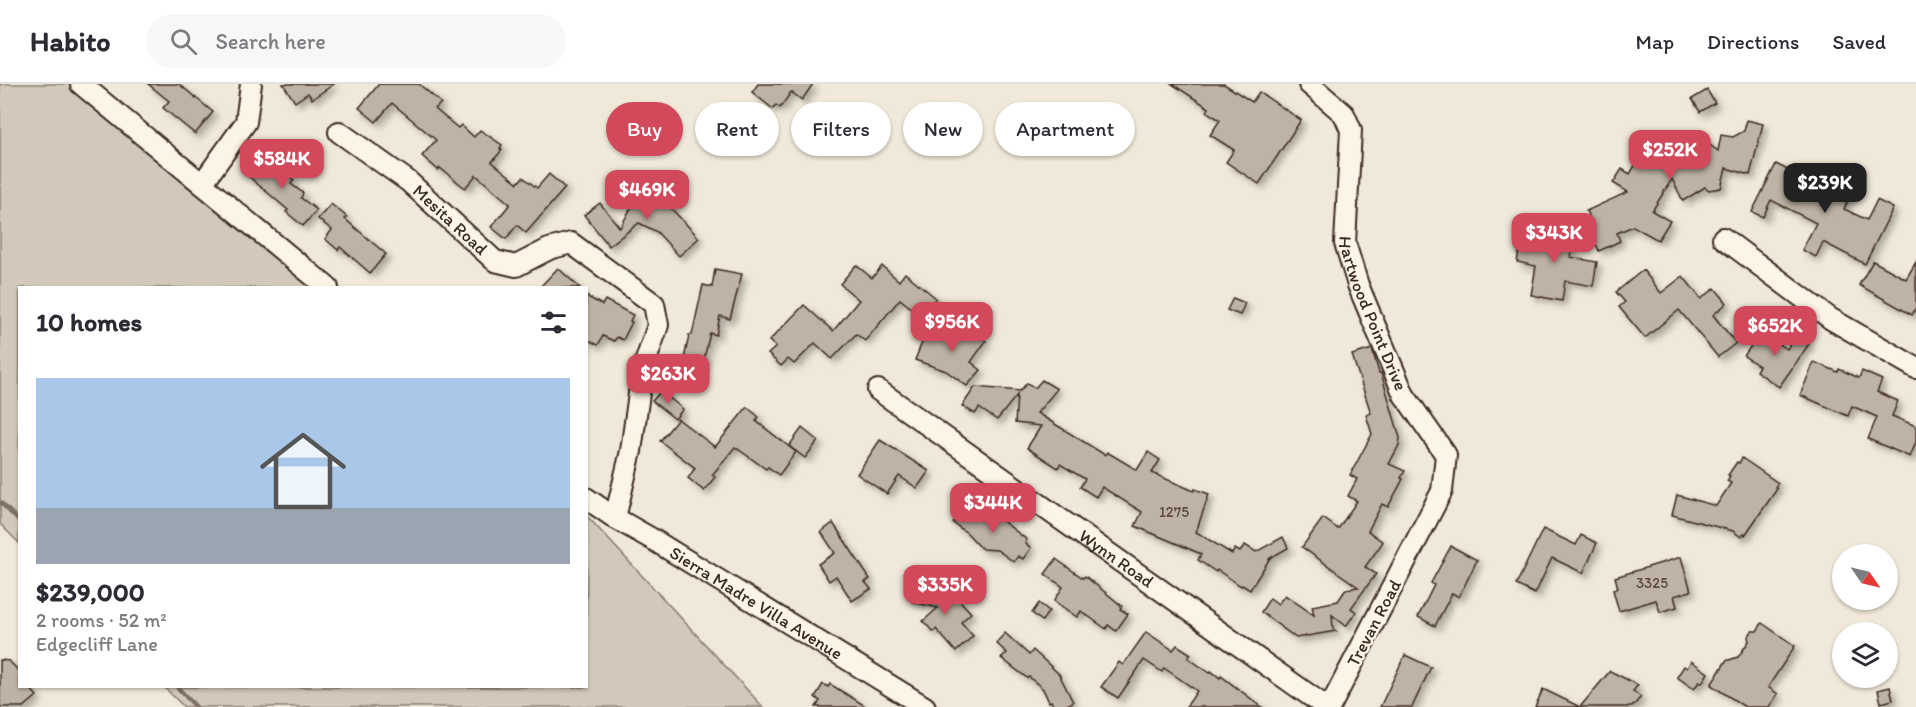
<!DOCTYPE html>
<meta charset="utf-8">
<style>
body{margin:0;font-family:Itim,sans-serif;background:#f7f7f7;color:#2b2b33;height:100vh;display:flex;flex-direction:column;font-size:22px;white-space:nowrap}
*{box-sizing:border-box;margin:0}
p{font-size:20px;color:#7c7c81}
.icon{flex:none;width:33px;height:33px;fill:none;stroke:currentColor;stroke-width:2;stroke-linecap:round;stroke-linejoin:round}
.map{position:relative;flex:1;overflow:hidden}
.sheet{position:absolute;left:18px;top:202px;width:570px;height:402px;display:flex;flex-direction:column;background:#fff;border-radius:0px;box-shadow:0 2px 4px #0004}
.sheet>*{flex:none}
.banner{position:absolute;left:606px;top:18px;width:570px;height:54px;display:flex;gap:12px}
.needle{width:39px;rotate:124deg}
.buttons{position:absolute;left:1832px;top:460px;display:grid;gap:12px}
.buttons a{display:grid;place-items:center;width:66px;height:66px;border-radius:50%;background:#fff;box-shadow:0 2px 4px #0004;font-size:30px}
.price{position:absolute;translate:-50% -51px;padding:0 14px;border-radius:12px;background:#d1495b;color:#fff;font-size:20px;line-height:39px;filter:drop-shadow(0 2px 3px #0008)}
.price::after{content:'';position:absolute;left:50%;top:36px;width:18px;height:14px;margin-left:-9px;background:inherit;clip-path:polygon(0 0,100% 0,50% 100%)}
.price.active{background:#222;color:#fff}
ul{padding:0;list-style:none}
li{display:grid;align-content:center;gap:12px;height:318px;padding:0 18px}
li span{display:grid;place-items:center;height:186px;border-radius:0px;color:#555}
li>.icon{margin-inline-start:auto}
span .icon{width:108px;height:108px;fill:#fffc;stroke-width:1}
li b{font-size:26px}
h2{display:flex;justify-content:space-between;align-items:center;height:72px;padding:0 18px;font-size:26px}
.pill{padding:0 21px;border-radius:27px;background:#fff;box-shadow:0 2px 4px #0004;font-size:21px;line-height:54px}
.pill.active{background:#d1495b;color:#fff}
header{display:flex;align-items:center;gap:36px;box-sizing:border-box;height:84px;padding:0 30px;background:#fff;border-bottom:2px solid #e1e1e2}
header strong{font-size:28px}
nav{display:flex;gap:33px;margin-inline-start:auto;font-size:21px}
.search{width:420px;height:54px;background:#f7f7f7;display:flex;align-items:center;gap:15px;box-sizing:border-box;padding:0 21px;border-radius:33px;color:#7c7c81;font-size:22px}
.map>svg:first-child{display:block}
.green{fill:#d2c9ba;stroke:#867a6c;stroke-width:1.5}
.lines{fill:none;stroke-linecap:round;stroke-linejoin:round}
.stream{stroke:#7e7163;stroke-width:4.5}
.building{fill:#beb3a4;stroke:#3b2a1e;stroke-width:1.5;filter:url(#shadow)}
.street-casing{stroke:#3b2a1e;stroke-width:24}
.street{stroke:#fcf5e5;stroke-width:20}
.labels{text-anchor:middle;stroke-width:5;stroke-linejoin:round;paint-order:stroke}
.number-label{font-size:15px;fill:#5c4c40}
.street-label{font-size:18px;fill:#3b2a1e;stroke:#fcf5e5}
</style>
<header>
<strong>Habito</strong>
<div class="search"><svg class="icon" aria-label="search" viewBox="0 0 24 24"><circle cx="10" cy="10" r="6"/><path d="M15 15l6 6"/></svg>Search here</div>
<nav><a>Map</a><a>Directions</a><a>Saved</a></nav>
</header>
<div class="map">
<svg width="1916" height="623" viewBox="0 0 1916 623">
<defs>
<filter id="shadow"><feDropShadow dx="4.5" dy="4.5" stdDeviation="3" flood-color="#0004"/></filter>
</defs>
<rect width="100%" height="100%" fill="#f0e9d9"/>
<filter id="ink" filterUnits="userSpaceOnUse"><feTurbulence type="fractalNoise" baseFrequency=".0167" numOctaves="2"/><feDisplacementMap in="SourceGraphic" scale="12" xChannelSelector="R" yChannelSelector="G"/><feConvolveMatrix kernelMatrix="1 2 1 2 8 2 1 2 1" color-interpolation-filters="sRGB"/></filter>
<g filter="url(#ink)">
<g class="green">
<path d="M0 0H69L164 70 323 204H20L19 459 0 440Z"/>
<path d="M587 432 763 623H184L164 603H586Z"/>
</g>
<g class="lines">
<g class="stream">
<path d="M0 418 20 438"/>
<path d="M177 603 196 623"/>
</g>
</g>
<g class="building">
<path d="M148 0H179L213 28 195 50 163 24 169 17Z"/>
<path d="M283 0H334L312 15 308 9 295 18Z"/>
<path d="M379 0H419L441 19 435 25 458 44 461 41 474 53 480 46 502 61 500 65 502 66 492 78 518 99 523 93 537 104 549 90 565 104 526 149 517 141 506 155 491 143 510 120 476 91 465 104 440 84 438 86 422 72 436 56 392 19 376 38 359 24Z"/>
<path d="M758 0H813L802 16 791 8 780 24 776 21 773 25 752 8Z"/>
<path d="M1172 0H1224L1252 18 1259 8 1301 36 1259 100 1226 78 1234 66 1210 51 1220 36 1207 28 1209 24Z"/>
<path d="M1707 6 1715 19 1700 28 1692 15Z"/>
<path d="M1747 36 1763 40 1750 91 1726 84 1721 104 1709 106 1705 103 1683 117 1672 95 1652 127 1670 137 1658 156 1633 142 1617 149 1620 157 1599 167 1588 142 1592 140 1586 127 1628 108 1613 99 1622 85 1630 90 1648 59 1675 49 1679 58 1698 52 1718 67 1721 51 1733 53 1744 47Z"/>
<path d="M265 72 294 96 291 100 303 109 301 114 317 126 303 142 286 128 288 126 248 92Z"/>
<path d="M1776 80 1831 108 1833 104 1850 112 1844 125 1867 136 1877 116 1893 124 1865 180 1823 158 1816 173 1802 166 1816 139 1771 116 1763 133 1752 128Z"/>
<path d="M658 99 675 108 668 121 699 154 679 172 657 148 639 139 609 162 584 131 600 119 620 144 639 109 650 114Z"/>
<path d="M331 120 347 133 345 135 386 170 370 189 340 163 338 166 325 155 332 146 318 135Z"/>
<path d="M1523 146 1574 156 1570 173 1597 178 1593 202 1565 197 1562 217 1531 211 1536 182 1517 178Z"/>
<path d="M1873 177 1906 195 1916 178V223L1912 231 1859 201Z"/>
<path d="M856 181 872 194 882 182 899 197 905 189 936 214 921 232 900 215 865 257 856 250 832 275 815 259 794 280 788 275 781 282 768 270 776 263 769 257 804 221 833 247 859 216 840 200Z"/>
<path d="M558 184 580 204H539Z"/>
<path d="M715 185 742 190 730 235 720 232 716 251 710 249 703 279 684 275 689 251H692L703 201 712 203Z"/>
<path d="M1643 186 1661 209 1683 192 1701 215 1715 204 1727 219 1713 231 1736 259 1718 273 1679 226 1645 254 1619 223 1625 218 1616 208Z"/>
<path d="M586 212 602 221 605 216 633 231 630 237 632 238 623 256 617 253 614 257 603 252 598 261 586 255Z"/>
<path d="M1233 214 1245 219 1240 231 1227 226Z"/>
<path d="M928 243 959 254 967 243 986 257 971 278 981 286 967 302 946 287 915 276Z"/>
<path d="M1761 247 1787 265 1796 251 1809 260 1779 303 1756 287 1759 282 1744 272Z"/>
<path d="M1372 265 1379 289H1381L1400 354 1399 361 1389 380 1405 387 1401 394 1403 395 1388 423 1382 420 1368 447 1383 458 1365 483 1376 490 1351 524 1356 528 1346 542 1332 531 1333 545 1336 547 1296 554 1261 528 1270 514 1278 520 1285 511 1314 531 1312 522 1338 517 1346 505 1358 503 1302 463 1323 434 1338 445 1357 417 1348 412 1357 395 1350 391 1372 350 1366 331 1371 329 1352 271Z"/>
<path d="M1814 278 1838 288 1839 285 1859 294 1862 287 1882 296 1877 308 1898 317 1892 332 1916 342V358L1910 373 1868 355 1877 333 1852 322 1848 332 1800 311Z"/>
<path d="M1042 296 1057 305 1037 329 1105 371 1107 368 1137 386 1148 368 1160 376 1152 389 1194 407 1195 405 1209 410 1196 448 1232 470 1235 465 1240 468 1245 461 1256 468 1283 453 1288 464 1270 474 1250 506 1242 501 1241 502 1217 486 1216 488 1198 476 1201 470 1135 442 1142 428 1102 403 1096 413 1080 403 1085 395 1060 380 1058 384 1027 364 1041 342 1015 339 1017 311 997 336 979 324 975 330 962 322 975 303 1020 307 1027 299 1035 304Z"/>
<path d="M661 307 683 325 675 335 652 317Z"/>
<path d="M747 323 759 333 756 337 796 368 779 391 768 383 766 385 735 363 712 391 715 393 704 407 688 394 695 384 660 357 678 335 715 363Z"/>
<path d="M802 344 818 357 805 374 789 362Z"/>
<path d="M880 356 929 387 917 404 899 392 887 410 857 390Z"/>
<path d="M1742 374 1778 399 1775 403 1777 405 1745 451 1744 450 1741 453 1733 447 1672 431 1677 411 1716 422 1731 399 1727 397 1730 392 1728 391 1737 378 1739 379Z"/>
<path d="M966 421 983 434 990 427 1027 456 1025 459 1031 464 1023 475 1018 472 1014 478 997 466 982 465 967 449 953 439Z"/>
<path d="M833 439 870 495 865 498 871 505 852 517 836 492 829 497 818 480 835 469 821 448Z"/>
<path d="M1543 445 1576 461 1581 451 1597 459 1583 489 1552 474 1535 510 1516 501Z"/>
<path d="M1451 462 1477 476 1459 513 1452 509 1435 542 1418 533 1434 501 1431 499Z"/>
<path d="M1681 473 1691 507 1674 512 1677 523 1660 528 1656 516 1619 527 1613 506 1618 504 1615 493Z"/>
<path d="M1056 475 1083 494 1085 492 1122 522 1120 525 1128 530 1116 547 1108 541 1106 545 1081 527 1077 533 1054 517 1063 503 1045 490Z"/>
<path d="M918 501 950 513 954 510 971 529 961 538 973 552 956 568 936 545 933 548 923 537 938 524 912 518Z"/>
<path d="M1039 519 1049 527 1042 537 1032 529Z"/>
<path d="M1762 539 1795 562 1768 603 1778 610 1769 623H1745L1711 601 1726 577 1738 573 1749 557 1748 553 1752 547H1757Z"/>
<path d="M1146 548 1173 566 1177 561 1191 570 1188 574 1210 589 1211 587 1220 594 1221 592 1262 623H1186L1197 607 1164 584 1162 588 1144 576 1118 614 1101 603 1119 578 1123 581Z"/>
<path d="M1005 549 1029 571 1033 566 1059 590 1073 618 1063 623H1054L1051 617 1049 618 1043 605 1029 593 1027 594 1001 574 1007 569 996 559Z"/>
<path d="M1405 571 1431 583 1412 623H1380Z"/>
<path d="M0 576 9 577 20 588V603H29L37 612 24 623H0Z"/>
<path d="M1691 577 1708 589 1702 599 1699 598 1694 605 1677 593 1684 582 1687 584Z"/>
<path d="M1610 587 1638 601 1633 607 1641 613 1632 623H1535L1543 605 1580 623Z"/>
<path d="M823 600 828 603 830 600 867 623H816L820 617 815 613Z"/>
<path d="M1890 603 1893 616 1881 619 1878 606Z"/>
</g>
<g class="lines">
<defs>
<g id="street">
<path d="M81 0 328 204"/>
<path id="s1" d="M1309 0 1344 30 1351 46 1345 159 1358 201 1404 311 1446 371 1442 407 1330 623"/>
<path id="s2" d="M339 48 408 97 495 177 516 182 549 165 571 159 654 220 658 241 642 288 631 367 615 434"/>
<path d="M202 100 246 38 251 0"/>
<path d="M1723 154 1831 235 1916 284"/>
<path id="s3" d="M878 306 1326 623"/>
<path id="s4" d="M586 414 615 434 652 455 925 623"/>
</g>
</defs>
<use href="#street" class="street-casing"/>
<use href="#street" class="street"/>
</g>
</g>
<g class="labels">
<g class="number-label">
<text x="1174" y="433">1275</text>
<text x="1652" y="504">3325</text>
</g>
<g class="street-label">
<text dy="6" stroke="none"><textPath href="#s2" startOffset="142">Mesita Road</textPath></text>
<text dy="6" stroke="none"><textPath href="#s1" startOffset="252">Hartwood Point Drive</textPath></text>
<text dy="6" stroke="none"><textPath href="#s3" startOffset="292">Wynn Road</textPath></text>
<text dy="6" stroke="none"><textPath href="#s4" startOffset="200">Sierra Madre Villa Avenue</textPath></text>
<text transform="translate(1374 539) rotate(-62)" y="6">Trevan Road</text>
</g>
</g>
</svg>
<div class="buttons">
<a><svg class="needle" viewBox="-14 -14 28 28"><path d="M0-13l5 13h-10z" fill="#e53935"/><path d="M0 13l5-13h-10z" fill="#7c7c81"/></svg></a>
<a><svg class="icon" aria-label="layers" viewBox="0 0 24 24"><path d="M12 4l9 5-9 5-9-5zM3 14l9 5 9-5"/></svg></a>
</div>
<b class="price" style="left:1670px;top:97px">$252K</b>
<b class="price" style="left:282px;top:106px">$584K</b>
<b class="price active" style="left:1825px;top:130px">$239K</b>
<b class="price" style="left:647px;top:137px">$469K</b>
<b class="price" style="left:1554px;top:180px">$343K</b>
<b class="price" style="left:952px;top:269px">$956K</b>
<b class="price" style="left:1775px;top:273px">$652K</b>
<b class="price" style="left:668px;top:321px">$263K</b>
<b class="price" style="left:993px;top:450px">$344K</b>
<b class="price" style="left:945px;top:532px">$335K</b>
<div class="banner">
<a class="pill active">Buy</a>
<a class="pill">Rent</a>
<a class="pill">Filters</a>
<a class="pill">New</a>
<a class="pill">Apartment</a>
</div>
<section class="sheet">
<h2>10 homes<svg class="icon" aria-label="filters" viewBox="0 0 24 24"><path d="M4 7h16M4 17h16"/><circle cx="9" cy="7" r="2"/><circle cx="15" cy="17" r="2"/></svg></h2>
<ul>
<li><span style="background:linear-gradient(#a9c7e8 70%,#9aa5b1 0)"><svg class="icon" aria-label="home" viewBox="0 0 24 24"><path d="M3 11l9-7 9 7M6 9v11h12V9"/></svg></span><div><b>$239,000</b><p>2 rooms · 52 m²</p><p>Edgecliff Lane</p></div></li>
</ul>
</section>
</div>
